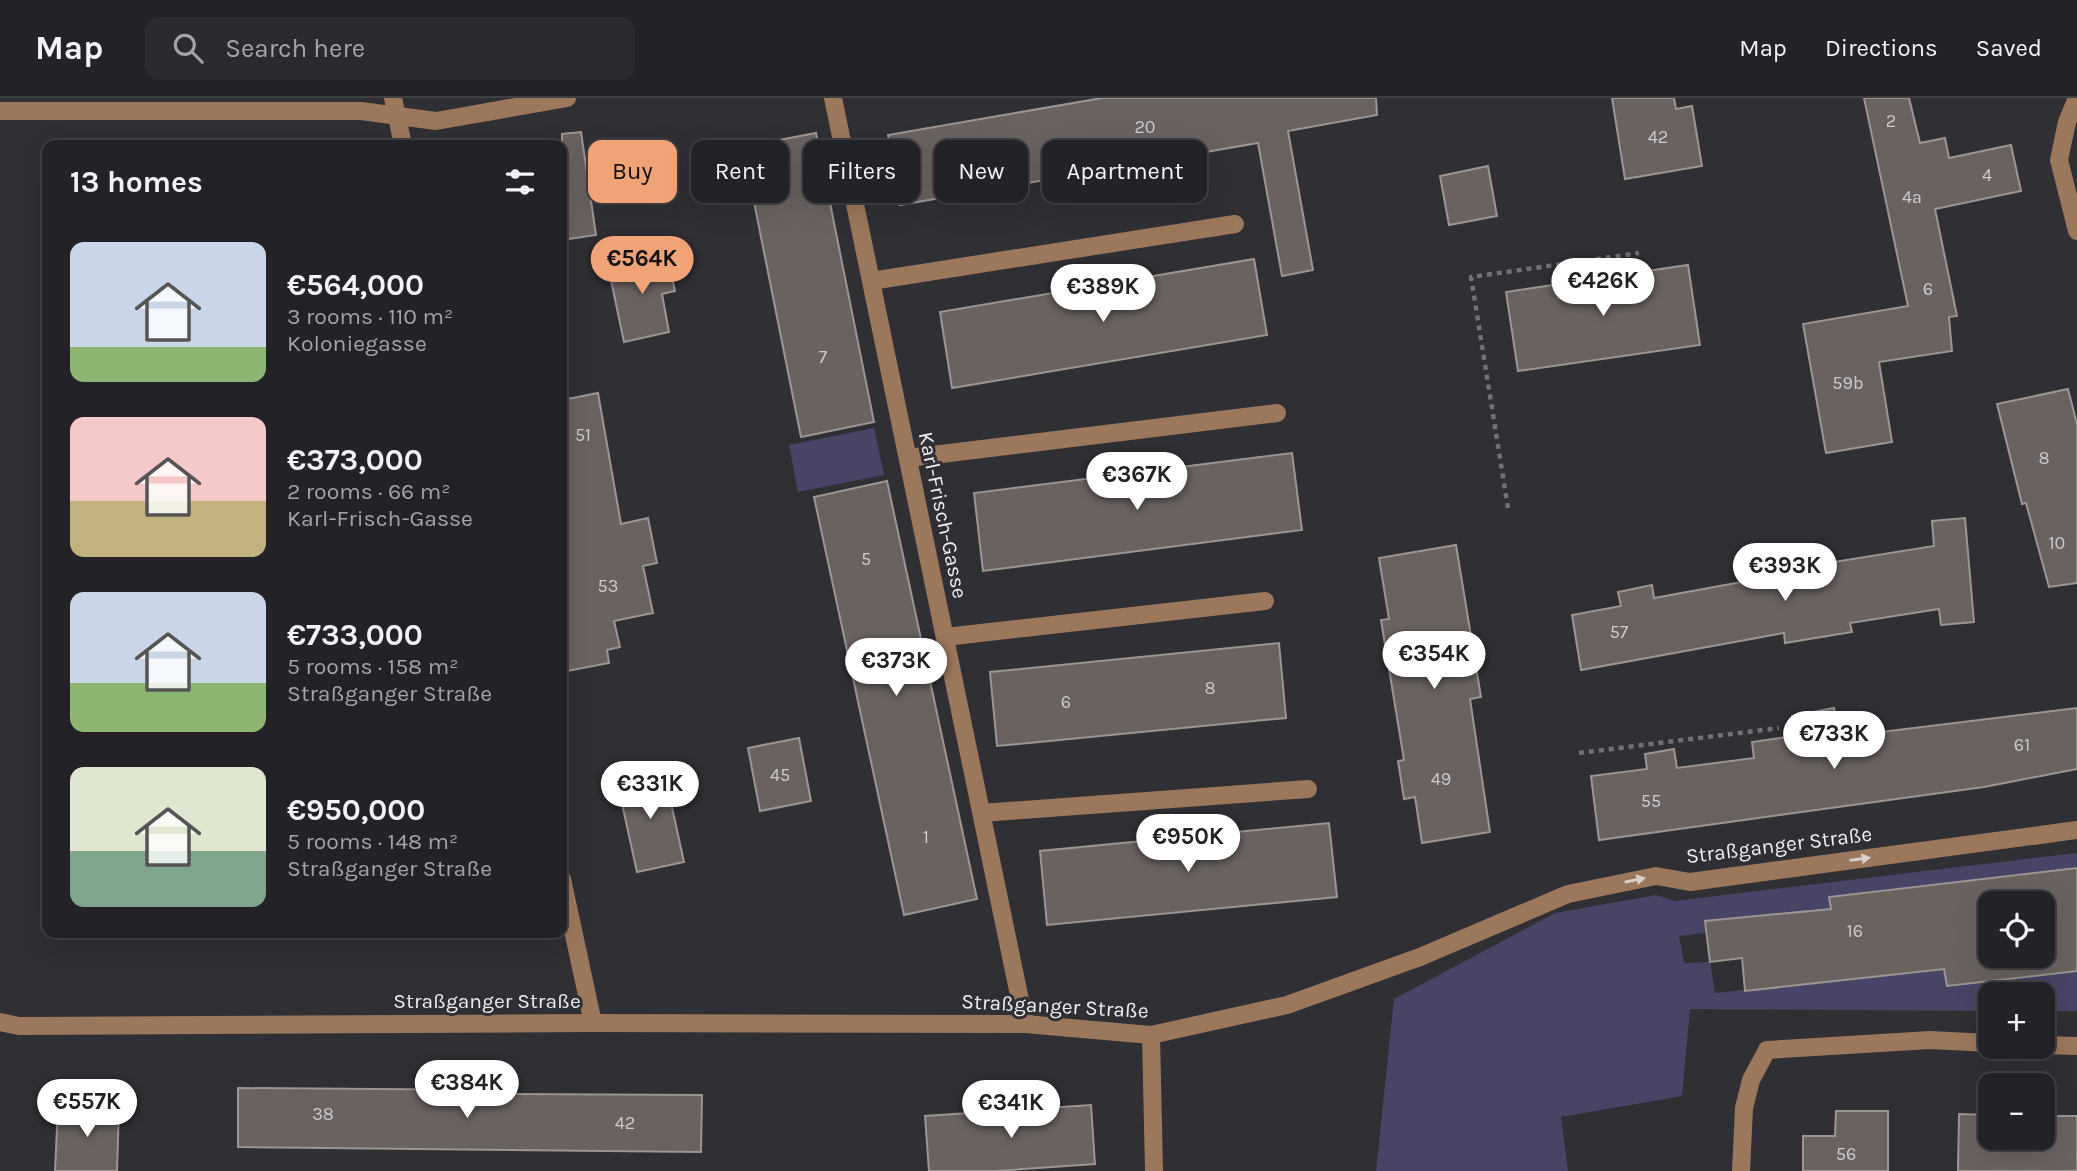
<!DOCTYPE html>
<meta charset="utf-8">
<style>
body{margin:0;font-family:Karla,sans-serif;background:#2b2b2f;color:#f1f3f6;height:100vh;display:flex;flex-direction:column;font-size:26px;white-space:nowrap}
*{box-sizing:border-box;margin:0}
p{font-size:23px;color:#a3a4a7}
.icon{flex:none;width:38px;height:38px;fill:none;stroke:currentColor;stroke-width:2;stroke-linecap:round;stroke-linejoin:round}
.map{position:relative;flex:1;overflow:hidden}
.drawer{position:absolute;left:42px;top:42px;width:525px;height:798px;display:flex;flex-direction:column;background:#232327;border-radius:14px;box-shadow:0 7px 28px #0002,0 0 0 2px #404044}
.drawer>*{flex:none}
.guide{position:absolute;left:588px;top:42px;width:665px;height:63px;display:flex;gap:14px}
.controls{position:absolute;left:1978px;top:793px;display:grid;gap:14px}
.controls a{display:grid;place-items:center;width:77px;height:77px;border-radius:14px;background:#232327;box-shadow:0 7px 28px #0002,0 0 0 2px #404044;font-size:35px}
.price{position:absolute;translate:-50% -60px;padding:0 16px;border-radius:24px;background:#fff;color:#222;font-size:23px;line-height:46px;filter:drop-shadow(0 2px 4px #0008)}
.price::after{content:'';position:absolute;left:50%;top:42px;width:21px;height:16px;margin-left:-10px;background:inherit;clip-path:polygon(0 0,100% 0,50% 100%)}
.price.current{background:#efa377;color:#111}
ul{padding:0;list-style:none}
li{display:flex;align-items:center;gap:21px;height:175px;padding:0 28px}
li span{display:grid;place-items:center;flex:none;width:196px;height:140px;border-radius:14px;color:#555}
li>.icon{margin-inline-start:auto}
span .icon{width:84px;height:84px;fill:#fffc;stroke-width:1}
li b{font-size:30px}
h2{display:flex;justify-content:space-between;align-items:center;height:84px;padding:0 28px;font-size:30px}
.pill{padding:0 24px;border-radius:14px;background:#232327;box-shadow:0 7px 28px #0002,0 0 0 2px #404044;font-size:24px;line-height:63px}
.pill.current{background:#efa377;color:#111}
header{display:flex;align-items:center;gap:42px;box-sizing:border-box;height:98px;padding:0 35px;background:#232327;border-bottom:2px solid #404044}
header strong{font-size:33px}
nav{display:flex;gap:38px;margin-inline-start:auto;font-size:24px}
.search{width:490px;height:63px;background:#2b2b2f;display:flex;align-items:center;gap:18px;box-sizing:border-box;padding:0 24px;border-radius:14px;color:#a3a4a7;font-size:26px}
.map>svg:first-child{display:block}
.green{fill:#474466}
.building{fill:#696260;stroke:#9c9592;stroke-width:2;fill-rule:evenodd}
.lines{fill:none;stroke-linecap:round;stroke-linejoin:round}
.path{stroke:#717176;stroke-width:4.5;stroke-dasharray:5 5;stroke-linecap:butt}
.minor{stroke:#9b775c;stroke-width:18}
.oneway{fill:#d8d0cc}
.labels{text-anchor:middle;stroke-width:6;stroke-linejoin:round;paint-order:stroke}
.number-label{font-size:18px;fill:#cccacd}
.street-label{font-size:21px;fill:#ededf1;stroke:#2f2f34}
</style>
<header>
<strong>Map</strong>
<div class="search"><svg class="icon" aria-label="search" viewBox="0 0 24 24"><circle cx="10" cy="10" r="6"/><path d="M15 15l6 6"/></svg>Search here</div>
<nav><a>Map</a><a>Directions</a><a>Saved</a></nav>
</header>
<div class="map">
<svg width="2077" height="1073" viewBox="0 0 2077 1073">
<rect width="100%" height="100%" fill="#2f2f34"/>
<g class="green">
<path d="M874 330 884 377 798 394 789 347Z"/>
<path d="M2077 755V770L1829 799 1831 811 1740 831 1679 838 1684 865 1710 864 1715 895 1944 871 1948 888 2077 873V913H2042V896H1990V913L1690 911 1682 998 1561 1019 1568 1073H1376L1394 901 1555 815 1656 797 1674 803Z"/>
</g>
<g class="building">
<path d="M1102 0H1376L1377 17 1288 33 1313 172 1282 178 1258 45 900 107 888 37Z"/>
<path d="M1612 0H1674L1676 11 1692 8 1702 68 1625 81Z"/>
<path d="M1864 0H1909L1920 45 1945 40 1949 60 2011 47 2021 93 1935 111 1957 218 1949 219 1952 253 1879 264 1892 344 1826 355 1803 226 1908 208Z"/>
<path d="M581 34 596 137 562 142V36Z"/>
<path d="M816 35 874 324 801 339 743 49Z"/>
<path d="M1488 68 1497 118 1449 127 1440 78Z"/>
<path d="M667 156 675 193 662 196 669 234 624 244 608 168Z"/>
<path d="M1254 161 1267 237 952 290 940 214Z"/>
<path d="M1688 167 1700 247 1518 273 1506 194Z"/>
<path d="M2068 291 2077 326V485L2049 489 2026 405 2022 406 1997 306Z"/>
<path d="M598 295 621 426 648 420 657 465 643 468 653 515 614 523 620 549 607 552 609 565 562 574V302Z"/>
<path d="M1292 355 1302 432 983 473 974 395Z"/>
<path d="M887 383 977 801 904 817 814 399Z"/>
<path d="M1965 420 1974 524 1941 527 1939 511 1850 525 1852 534 1785 545 1784 535 1581 572 1572 517 1621 508 1618 494 1652 487 1654 500 1747 483 1746 478 1934 448 1932 423Z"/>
<path d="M1456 447 1481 599 1470 601 1490 734 1422 745 1415 699 1404 701 1398 663 1404 662 1381 522 1389 521 1379 460Z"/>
<path d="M1279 545 1286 620 997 648 990 574Z"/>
<path d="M1834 610 1838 634 1848 633 1849 638 2077 610V671L1984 689 1599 742 1591 678 1647 671 1645 656 1674 651 1677 670 1754 660 1752 644 1794 638 1792 618Z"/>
<path d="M799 640 811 703 760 713 748 650Z"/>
<path d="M664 673 684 764 637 774 617 683Z"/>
<path d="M1329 725 1337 799 1047 827 1040 753Z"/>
<path d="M2077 770V873L1947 888 1944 871 1745 893 1742 860 1710 864 1705 823 1831 811 1829 799ZM1990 805H2042V858H1990Z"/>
<path d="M238 990 496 992V996L702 997 701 1054 238 1049Z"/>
<path d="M1091 1007 1095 1066 995 1073H929L925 1018Z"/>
<path d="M58 1008 119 1011 117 1073H55Z"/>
<path d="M1836 1013H1888V1073H1803V1038H1835Z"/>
<path d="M1959 1016 1990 1017V1040H2042V1018H2077V1073H1958Z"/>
</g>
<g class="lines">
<g class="path">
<path d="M1508 410 1471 179 1639 155"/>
<path d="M1579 655 1779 630"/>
</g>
<g class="minor">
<path d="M393 0 403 47"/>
<path d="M833 0 1025 926"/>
<path d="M2077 0 2067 24 2059 62 2077 133"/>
<path d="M0 13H361L436 23 567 0"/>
<path d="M871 183 1235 126"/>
<path d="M908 360 1277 315"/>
<path d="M945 539 1265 503"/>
<path d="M982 715 1308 691"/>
<path d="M562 781 593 925"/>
<path d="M0 924 19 928 593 925 1025 926 1151 937 1287 907 1420 859 1568 796 1656 778 1690 784 2077 732"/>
<path d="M1151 937 1154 1073"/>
<path d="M2042 947 2077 948"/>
<path d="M1741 1073 1744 1010 1751 982 1767 952 1930 942 1990 945"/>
</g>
</g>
<defs><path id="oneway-solid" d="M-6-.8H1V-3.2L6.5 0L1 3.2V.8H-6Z" transform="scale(1.75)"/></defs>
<g class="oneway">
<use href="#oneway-solid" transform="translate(1860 761) rotate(-8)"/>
<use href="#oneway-solid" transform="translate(1635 782) rotate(-12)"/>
</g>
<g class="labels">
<g class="number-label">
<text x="1891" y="29">2</text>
<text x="1145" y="35">20</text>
<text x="1658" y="45">42</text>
<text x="1987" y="83">4</text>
<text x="1912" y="105">4a</text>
<text x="1928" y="197">6</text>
<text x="823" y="265">7</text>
<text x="1848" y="291">59b</text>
<text x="583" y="343">51</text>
<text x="2044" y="366">8</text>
<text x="2057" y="451">10</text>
<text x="866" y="467">5</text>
<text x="608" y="494">53</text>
<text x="1619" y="540">57</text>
<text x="1210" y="596">8</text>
<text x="1066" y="610">6</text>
<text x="2022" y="653">61</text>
<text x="780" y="683">45</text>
<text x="1441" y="687">49</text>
<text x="1651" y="709">55</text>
<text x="926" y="745">1</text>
<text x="1855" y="839">16</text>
<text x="323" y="1022">38</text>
<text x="625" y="1031">42</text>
<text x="1846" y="1062">56</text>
</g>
<g class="street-label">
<text transform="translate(943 417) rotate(78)" y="7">Karl-Frisch-Gasse</text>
<text transform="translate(1779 747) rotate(-7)" y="7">Straßganger Straße</text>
<text x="487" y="910">Straßganger Straße</text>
<text transform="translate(1055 908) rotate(3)" y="7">Straßganger Straße</text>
</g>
</g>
</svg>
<div class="controls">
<a><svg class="icon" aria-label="locate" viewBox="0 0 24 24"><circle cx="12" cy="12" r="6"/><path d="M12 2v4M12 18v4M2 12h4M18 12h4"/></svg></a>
<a>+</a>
<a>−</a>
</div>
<b class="price current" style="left:642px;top:198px">€564K</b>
<b class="price" style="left:1603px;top:220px">€426K</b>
<b class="price" style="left:1103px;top:226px">€389K</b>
<b class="price" style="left:1137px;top:414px">€367K</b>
<b class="price" style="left:1785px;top:505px">€393K</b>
<b class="price" style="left:1434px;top:593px">€354K</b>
<b class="price" style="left:896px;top:600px">€373K</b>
<b class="price" style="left:1834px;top:673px">€733K</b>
<b class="price" style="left:650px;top:723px">€331K</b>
<b class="price" style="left:1188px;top:776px">€950K</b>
<b class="price" style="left:467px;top:1022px">€384K</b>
<b class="price" style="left:87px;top:1041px">€557K</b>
<b class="price" style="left:1011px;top:1042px">€341K</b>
<div class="guide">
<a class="pill current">Buy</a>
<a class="pill">Rent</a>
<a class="pill">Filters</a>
<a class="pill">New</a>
<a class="pill">Apartment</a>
</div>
<section class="drawer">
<h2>13 homes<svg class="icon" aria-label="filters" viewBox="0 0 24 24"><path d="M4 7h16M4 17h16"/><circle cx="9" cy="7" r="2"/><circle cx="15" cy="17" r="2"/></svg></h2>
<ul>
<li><span style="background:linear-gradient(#c9d6e8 75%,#8fb573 0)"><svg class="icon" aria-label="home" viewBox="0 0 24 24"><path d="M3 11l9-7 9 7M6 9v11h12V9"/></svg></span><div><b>€564,000</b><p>3 rooms · 110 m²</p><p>Koloniegasse</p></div></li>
<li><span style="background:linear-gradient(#f6c9c9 60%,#c2b280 0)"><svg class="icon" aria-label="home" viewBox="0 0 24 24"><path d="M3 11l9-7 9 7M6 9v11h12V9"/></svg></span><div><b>€373,000</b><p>2 rooms · 66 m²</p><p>Karl-Frisch-Gasse</p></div></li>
<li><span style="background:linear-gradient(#c9d6e8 65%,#8fb573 0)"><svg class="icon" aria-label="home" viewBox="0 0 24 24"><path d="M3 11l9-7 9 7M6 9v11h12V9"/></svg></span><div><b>€733,000</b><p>5 rooms · 158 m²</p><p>Straßganger Straße</p></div></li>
<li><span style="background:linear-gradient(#dfe7d0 60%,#7fa58c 0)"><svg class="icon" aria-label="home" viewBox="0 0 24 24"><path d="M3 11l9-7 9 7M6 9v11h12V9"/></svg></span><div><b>€950,000</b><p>5 rooms · 148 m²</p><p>Straßganger Straße</p></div></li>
</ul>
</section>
</div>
